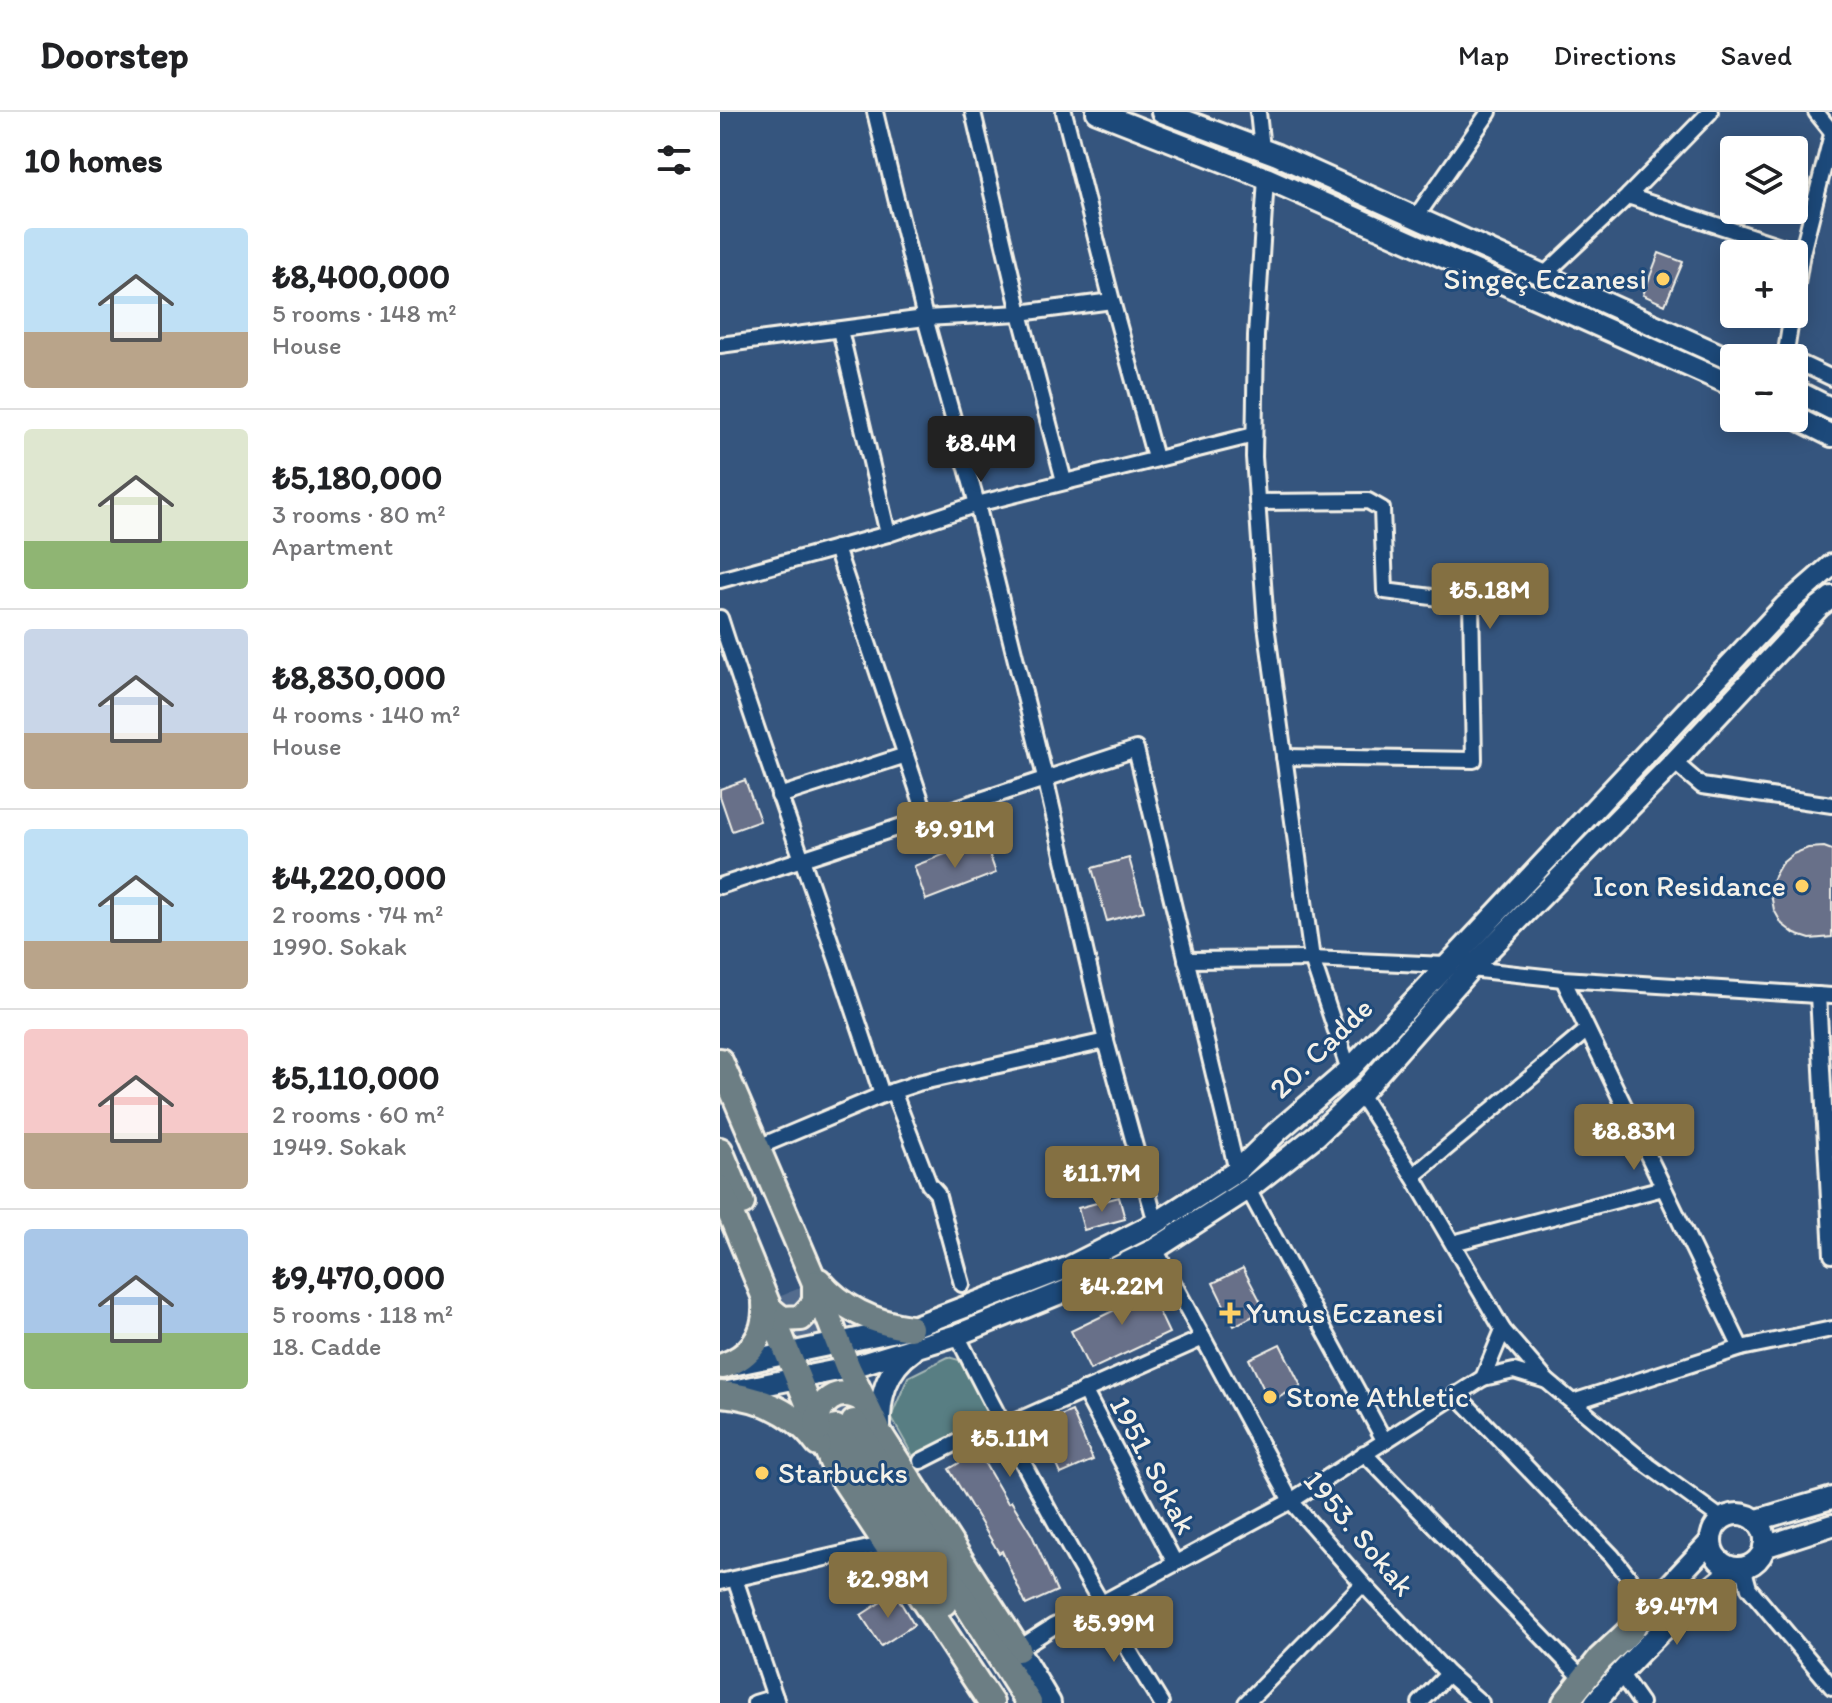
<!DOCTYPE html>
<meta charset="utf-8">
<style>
body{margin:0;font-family:Itim,sans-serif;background:#f2f2f2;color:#202124;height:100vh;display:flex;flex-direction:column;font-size:30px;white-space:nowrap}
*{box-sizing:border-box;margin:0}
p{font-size:26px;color:#757577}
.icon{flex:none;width:44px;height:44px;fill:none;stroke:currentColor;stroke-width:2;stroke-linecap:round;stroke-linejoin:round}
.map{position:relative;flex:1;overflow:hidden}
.drawer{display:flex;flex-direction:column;background:#fff;width:720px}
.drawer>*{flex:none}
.fabs{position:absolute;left:1000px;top:24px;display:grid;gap:16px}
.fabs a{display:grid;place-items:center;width:88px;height:88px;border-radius:8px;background:#fff;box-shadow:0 4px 20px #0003;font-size:40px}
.price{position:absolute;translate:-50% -68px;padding:0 18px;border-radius:8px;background:#847042;color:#fff;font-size:26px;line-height:52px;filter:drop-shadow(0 2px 4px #0008)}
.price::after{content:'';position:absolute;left:50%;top:48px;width:24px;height:18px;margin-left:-12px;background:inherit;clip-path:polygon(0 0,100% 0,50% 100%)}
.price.selected{background:#222;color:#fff}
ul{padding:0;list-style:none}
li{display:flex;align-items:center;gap:24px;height:200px;padding:0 24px}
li+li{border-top:2px solid #e0e0e0}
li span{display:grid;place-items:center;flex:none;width:224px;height:160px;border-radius:8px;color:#555}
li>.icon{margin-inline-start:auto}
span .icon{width:96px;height:96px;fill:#fffc;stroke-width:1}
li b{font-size:34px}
h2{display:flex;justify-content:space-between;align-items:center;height:96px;padding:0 24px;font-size:34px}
header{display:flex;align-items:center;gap:48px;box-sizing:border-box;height:112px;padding:0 40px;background:#fff;border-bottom:2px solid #e0e0e0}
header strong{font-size:38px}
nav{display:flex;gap:44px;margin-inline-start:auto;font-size:28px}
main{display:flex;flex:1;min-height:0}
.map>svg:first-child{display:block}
.green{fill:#587e83;stroke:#a6b8b6;stroke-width:2}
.building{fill:#687089;stroke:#f4f1e8;stroke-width:2}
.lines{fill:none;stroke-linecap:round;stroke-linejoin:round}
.primary-tunnel{stroke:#526c8e;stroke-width:24;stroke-dasharray:24 12;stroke-linecap:butt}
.street-casing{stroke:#f4f1e8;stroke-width:20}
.secondary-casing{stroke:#f4f1e8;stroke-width:26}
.primary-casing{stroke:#f4f1e8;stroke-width:30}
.street{stroke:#1f4a7a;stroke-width:14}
.secondary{stroke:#1f4a7a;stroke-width:20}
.primary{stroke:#6c7e84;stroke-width:24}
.poi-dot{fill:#ffd166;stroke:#1f4a7a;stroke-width:3}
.labels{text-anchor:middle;stroke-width:6;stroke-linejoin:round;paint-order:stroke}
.poi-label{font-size:30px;fill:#f4f1e8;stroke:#1f4a7a;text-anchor:start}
.street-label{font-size:30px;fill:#f4f1e8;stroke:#1f4a7a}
</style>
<header>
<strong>Doorstep</strong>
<nav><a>Map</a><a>Directions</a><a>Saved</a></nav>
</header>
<main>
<section class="drawer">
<h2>10 homes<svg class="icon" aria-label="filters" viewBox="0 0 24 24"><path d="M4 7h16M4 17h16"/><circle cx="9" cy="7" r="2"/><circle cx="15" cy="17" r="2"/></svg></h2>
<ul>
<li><span style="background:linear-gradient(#bfe0f5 65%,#b9a48a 0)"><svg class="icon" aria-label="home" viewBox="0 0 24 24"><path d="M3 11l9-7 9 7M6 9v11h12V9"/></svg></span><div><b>₺8,400,000</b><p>5 rooms · 148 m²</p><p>House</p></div></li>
<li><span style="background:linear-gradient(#dfe7d0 70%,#8fb573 0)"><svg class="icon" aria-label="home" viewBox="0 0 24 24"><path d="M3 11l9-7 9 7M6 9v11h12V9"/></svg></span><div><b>₺5,180,000</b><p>3 rooms · 80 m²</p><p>Apartment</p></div></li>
<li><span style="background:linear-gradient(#c9d6e8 65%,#b9a48a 0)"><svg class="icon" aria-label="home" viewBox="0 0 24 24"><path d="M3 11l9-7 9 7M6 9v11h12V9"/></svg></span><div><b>₺8,830,000</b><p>4 rooms · 140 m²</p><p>House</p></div></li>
<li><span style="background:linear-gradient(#bfe0f5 70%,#b9a48a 0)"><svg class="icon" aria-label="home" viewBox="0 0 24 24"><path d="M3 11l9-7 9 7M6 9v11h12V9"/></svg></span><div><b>₺4,220,000</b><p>2 rooms · 74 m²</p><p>1990. Sokak</p></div></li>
<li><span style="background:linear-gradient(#f6c9c9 65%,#b9a48a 0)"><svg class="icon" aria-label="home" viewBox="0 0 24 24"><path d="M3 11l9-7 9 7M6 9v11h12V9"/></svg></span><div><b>₺5,110,000</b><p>2 rooms · 60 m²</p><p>1949. Sokak</p></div></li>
<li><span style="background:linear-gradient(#a9c7e8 65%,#8fb573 0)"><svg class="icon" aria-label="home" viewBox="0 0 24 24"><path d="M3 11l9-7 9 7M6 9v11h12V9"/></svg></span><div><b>₺9,470,000</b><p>5 rooms · 118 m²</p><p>18. Cadde</p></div></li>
</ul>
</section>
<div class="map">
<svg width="1112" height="1591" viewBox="0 0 1112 1591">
<rect width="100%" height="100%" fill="#35557e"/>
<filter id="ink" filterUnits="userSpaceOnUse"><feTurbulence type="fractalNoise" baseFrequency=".0125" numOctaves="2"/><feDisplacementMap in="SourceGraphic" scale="16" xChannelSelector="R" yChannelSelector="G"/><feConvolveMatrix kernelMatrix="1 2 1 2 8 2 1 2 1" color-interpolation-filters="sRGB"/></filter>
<g filter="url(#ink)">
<path class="green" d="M228 1245 239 1248 270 1305 193 1344 171 1305 188 1265Z"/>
<g class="building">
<path d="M939 141 963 150 945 193 923 183Z"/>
<path d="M25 668 40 709 12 719 0 684V677Z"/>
<path d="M264 727 276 761 206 788 194 754Z"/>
<path d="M1104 735 1112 738V825L1090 827 1075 822 1062 812 1054 798 1051 782 1053 766 1061 752 1073 742 1088 736Z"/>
<path d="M409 746 424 799 387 809 372 756Z"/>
<path d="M399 1085 405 1107 364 1118 358 1096Z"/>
<path d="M523 1156 545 1198 514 1214 493 1171Z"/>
<path d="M423 1166 449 1221 370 1258 351 1219 399 1196 395 1188 400 1185 397 1178Z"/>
<path d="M560 1232 581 1274 550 1290 529 1247Z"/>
<path d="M352 1299 373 1348 341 1362 319 1313Z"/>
<path d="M258 1340 288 1391 291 1389 312 1423 337 1479 306 1493 282 1439 279 1441 229 1357Z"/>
<path d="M175 1481 194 1513 161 1534 141 1503Z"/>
</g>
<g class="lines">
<g class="primary-tunnel">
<path d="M80 1176 134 1310"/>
<path d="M61 1184 112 1307"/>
</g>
<defs>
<g id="street">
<path d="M155 0 205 206 257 392 325 665 386 929 436 1111"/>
<path d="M253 0 300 201 344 369"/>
<path d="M344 0 392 189 435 346"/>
<path d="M538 0 542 37"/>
<path d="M1096 0 1112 20"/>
<path d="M546 66 536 224 534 345 546 513 592 847 629 958"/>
<path d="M908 84 1082 141"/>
<path d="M696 105 769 0"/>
<path d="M824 163 908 84 990 0"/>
<path d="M1074 190 1082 141 1112 22"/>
<path d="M120 218 168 422"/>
<path d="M0 233 205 206 300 201 392 189"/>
<path d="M1065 246 1072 202"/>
<path d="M1074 260 1080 251 1112 266"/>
<path d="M537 390 648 389 662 397 665 479 751 490 754 648 564 645"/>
<path d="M116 436 207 706"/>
<path d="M0 468 168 422 257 392 534 323"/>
<path d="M0 506C51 666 111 823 162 983"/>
<path d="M954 650 982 674 1112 693"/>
<path d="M59 684 186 643"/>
<path d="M0 774 416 637 517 1059"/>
<path d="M466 848 592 847 725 853"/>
<path d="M750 857 843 867 1112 884"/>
<path d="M843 867 1021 1236"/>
<path d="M1098 883 1112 1143"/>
<path d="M173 979 209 1072 217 1081 242 1172"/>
<path d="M640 982 693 1064 783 1218 827 1269 929 1354 1002 1407"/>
<path d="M36 1036 162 983 198 971 386 929"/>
<path d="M693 1064 866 919"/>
<path d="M528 1077 664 1328"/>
<path d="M733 1131 943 1076"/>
<path d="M435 1137 571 1389 643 1472 728 1562 761 1591"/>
<path d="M237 1223C300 1349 367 1472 441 1591"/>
<path d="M763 1266 794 1259 827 1269"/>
<path d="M364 1278 455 1451"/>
<path d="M736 1282 892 1444 931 1493"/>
<path d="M853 1290 1021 1236 1112 1217"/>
<path d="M283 1315 483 1226"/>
<path d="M644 1341 864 1568"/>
<path d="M201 1349 280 1309"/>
<path d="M1023 1455 1029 1476 1112 1575"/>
<path d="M15 1467 57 1591"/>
<path d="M0 1470 166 1432"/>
<path d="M298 1537 334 1514 380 1492 571 1389 763 1266 783 1218"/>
<path d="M900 1561 921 1591"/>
<path d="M35 1591 55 1585"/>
<path d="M526 1591 643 1472"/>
<path d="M700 1591 728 1562"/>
</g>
<g id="secondary">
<path d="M377 0 546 66 1014 274"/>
<path d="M442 0 557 43 1014 249"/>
<path d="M1074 278 1112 297"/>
<path d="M1074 305 1112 324"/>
<path d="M12 1253 190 1216 347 1156 436 1111 517 1059 558 1019 629 958 1065 494 1112 453"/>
<path d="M8 1280 128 1256 237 1223 365 1171 435 1137 528 1077 597 1023 640 982 750 857 954 650 1099 495 1112 485"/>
<path d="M160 1318C159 1286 165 1258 194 1238"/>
<circle cx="1018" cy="1429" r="27"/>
<path d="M1037 1408 1112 1386"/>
<path d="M1044 1435 1112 1413"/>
<path d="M904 1528 931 1493 991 1429"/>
<path d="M298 1537 330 1591"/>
<path d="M875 1591C916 1540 964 1496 1016 1456"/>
</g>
<g id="primary">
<path d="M0 949 95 1171 128 1256 160 1322 298 1537"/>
<path d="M0 1038 22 1091"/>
<path d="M0 1076 112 1350 271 1591"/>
<path d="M99 1169C123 1197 154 1211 190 1216"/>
<path d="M50 1197 62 1207 81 1206 95 1191V1171"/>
<path d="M3 1254C31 1244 47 1222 45 1191"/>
<path d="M1 1282C39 1285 75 1300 98 1332"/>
<path d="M134 1310 161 1357 309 1591"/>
<path d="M116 1316 224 1491"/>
<path d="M98 1317C94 1289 120 1273 143 1288"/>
<path d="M845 1591 880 1547 912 1517"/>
</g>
</defs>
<use href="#street" class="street-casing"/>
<use href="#secondary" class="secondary-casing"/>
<use href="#primary" class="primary-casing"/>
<use href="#street" class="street"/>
<use href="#secondary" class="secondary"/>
<use href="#primary" class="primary"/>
</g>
</g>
<g class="poi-dot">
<circle cx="943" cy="167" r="8"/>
<circle cx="1082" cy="774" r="8"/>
<path d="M506 1189h8v8h8v8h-8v8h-8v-8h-8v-8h8z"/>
<circle cx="550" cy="1285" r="8"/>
<circle cx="42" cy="1361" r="8"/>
</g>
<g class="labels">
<g class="poi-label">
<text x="927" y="177" text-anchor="end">Singeç Eczanesi</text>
<text x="1066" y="784" text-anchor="end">Icon Residance</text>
<text x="526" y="1211">Yunus Eczanesi</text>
<text x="566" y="1295">Stone Athletic</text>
<text x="58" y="1371">Starbucks</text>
</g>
<g class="street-label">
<text transform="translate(601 936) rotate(-44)" y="10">20. Cadde</text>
<text transform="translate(433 1353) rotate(62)" y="10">1951. Sokak</text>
<text transform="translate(639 1421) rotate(50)" y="10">1953. Sokak</text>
</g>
</g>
</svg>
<div class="fabs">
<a><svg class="icon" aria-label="layers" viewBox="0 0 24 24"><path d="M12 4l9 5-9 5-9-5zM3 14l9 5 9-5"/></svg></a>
<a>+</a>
<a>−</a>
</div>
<b class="price selected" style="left:261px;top:372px">₺8.4M</b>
<b class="price" style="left:770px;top:519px">₺5.18M</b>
<b class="price" style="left:235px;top:758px">₺9.91M</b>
<b class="price" style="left:914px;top:1060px">₺8.83M</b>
<b class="price" style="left:382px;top:1102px">₺11.7M</b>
<b class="price" style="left:402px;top:1215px">₺4.22M</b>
<b class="price" style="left:290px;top:1367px">₺5.11M</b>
<b class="price" style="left:168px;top:1508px">₺2.98M</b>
<b class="price" style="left:957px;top:1535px">₺9.47M</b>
<b class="price" style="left:394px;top:1552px">₺5.99M</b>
</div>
</main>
